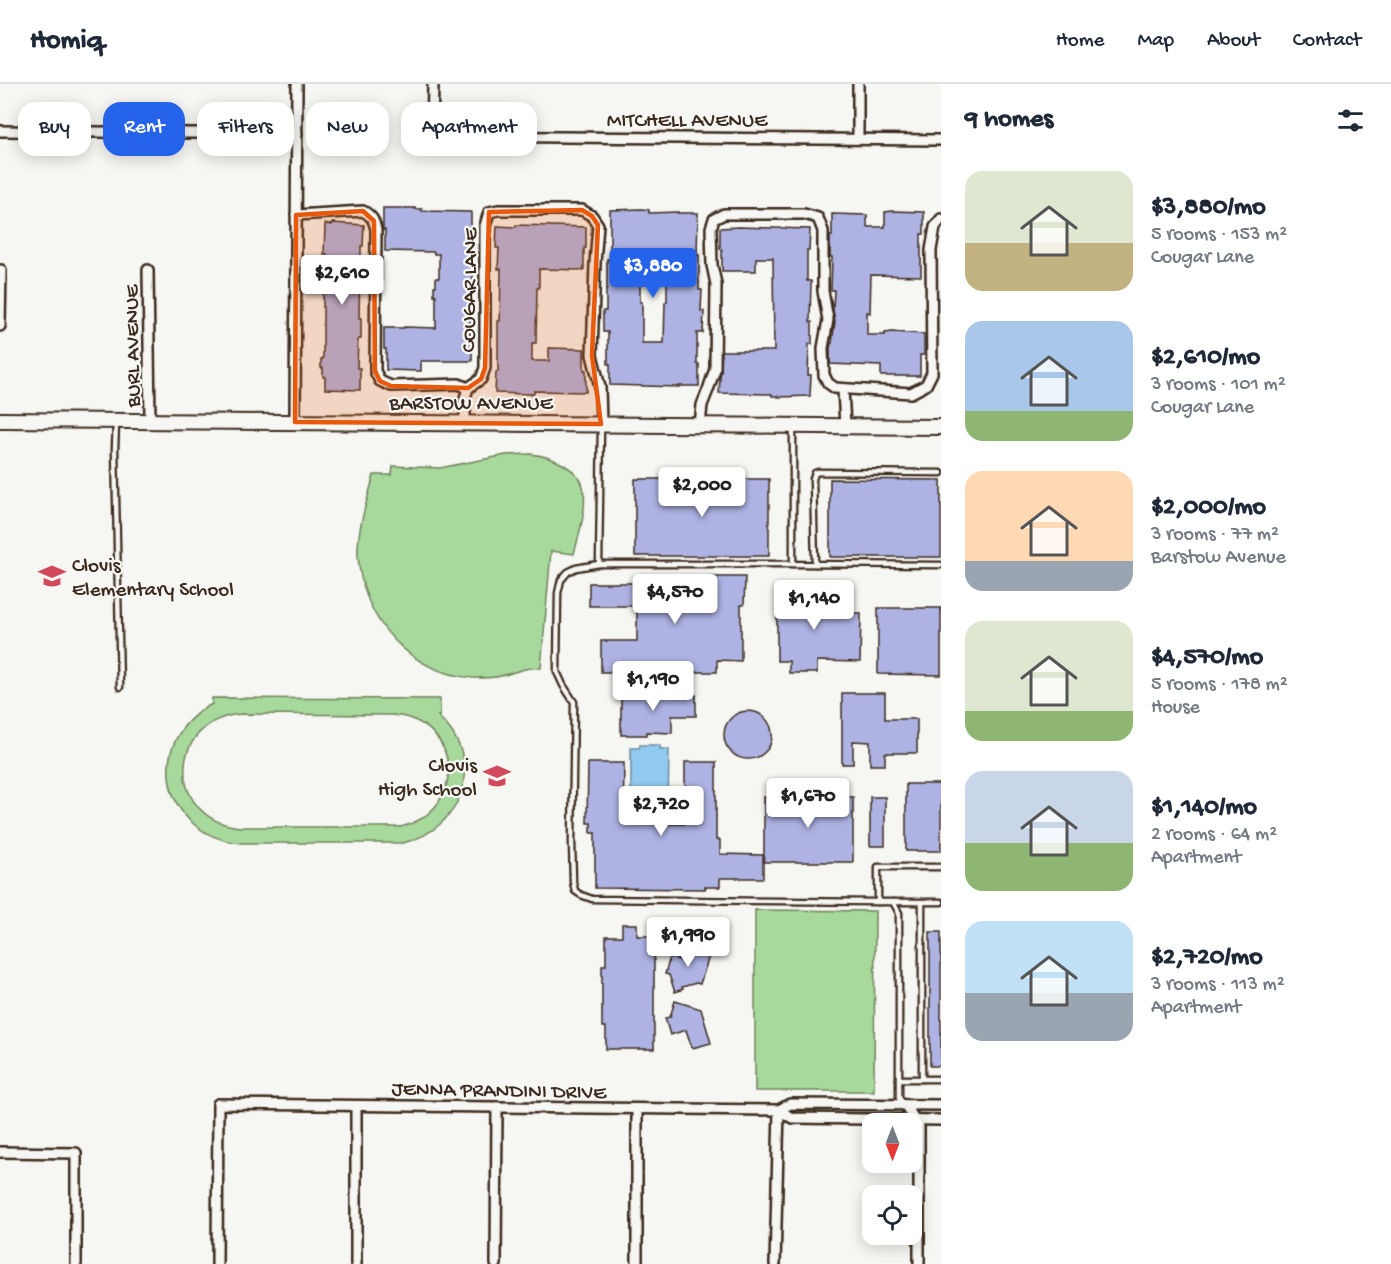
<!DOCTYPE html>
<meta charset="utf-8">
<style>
body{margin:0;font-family:"Gochi Hand",sans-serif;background:#f2f2f3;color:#1f2937;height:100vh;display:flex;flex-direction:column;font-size:22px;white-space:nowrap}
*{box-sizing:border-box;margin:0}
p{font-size:20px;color:#747a83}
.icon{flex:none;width:33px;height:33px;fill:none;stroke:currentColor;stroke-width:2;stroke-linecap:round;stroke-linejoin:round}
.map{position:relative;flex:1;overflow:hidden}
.sheet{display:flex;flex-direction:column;background:#fff;width:450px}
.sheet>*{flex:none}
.banner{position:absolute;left:18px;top:18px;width:570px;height:54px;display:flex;gap:12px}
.needle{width:39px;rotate:180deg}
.buttons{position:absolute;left:862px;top:1029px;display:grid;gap:12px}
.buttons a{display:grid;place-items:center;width:60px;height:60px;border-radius:12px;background:#fff;box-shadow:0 3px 15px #0003;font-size:30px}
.price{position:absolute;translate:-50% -51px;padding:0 14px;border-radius:6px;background:#fff;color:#222;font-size:20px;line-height:39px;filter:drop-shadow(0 2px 3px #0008)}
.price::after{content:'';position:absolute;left:50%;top:36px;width:18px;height:14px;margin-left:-9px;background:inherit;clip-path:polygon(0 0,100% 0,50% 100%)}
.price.on{background:#2563eb;color:#fff}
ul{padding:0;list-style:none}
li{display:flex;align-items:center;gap:18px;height:150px;padding:0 24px}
li span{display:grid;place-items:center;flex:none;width:168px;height:120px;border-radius:18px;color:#555}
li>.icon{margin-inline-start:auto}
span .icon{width:72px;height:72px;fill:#fffc;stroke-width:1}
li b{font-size:26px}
h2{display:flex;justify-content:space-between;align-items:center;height:72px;padding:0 24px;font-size:26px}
.tag{padding:0 21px;border-radius:18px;background:#fff;box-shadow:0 3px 15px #0003;font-size:21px;line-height:54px}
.tag.on{background:#2563eb;color:#fff}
header{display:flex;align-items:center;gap:36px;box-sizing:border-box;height:84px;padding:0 30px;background:#fff;border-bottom:2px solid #e0e1e3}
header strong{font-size:28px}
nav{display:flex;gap:33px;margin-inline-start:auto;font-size:21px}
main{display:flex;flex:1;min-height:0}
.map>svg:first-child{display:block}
.green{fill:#a6d99b;stroke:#70825c;stroke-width:1.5;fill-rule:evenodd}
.water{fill:#90caf0;stroke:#6e8a9c;stroke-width:1.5}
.building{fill:#aeb3e4;stroke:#3b2a1e;stroke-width:1.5;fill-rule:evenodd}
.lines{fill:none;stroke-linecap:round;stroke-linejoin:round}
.lane-casing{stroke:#3b2a1e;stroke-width:9}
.street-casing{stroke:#3b2a1e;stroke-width:14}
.secondary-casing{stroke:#3b2a1e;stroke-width:18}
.lane{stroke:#f6f6f2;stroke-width:4.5}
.street{stroke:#f6f6f2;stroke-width:9}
.secondary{stroke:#f6f6f2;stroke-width:14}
.marked{fill:#e8590c;fill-opacity:0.2;stroke:#e8590c;stroke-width:4.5;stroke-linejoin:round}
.labels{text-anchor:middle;stroke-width:4.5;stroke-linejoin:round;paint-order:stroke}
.street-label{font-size:21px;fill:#3b2a1e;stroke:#f6f6f2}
.poi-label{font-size:21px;fill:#3b2a1e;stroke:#f6f6f2;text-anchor:start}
</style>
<header>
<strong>Homiq</strong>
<nav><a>Home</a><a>Map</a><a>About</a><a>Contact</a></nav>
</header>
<main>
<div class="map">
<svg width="941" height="1180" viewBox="0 0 941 1180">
<rect width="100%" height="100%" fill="#f6f6f2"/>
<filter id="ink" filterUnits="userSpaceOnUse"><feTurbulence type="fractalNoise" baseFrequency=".0167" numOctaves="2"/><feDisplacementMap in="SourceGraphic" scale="12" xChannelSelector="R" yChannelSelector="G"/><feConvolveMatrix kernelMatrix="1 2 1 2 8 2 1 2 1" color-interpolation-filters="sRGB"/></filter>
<g filter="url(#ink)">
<g class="green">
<path d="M531 370C547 372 561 377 574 388 574 389 580 395 580 395 591 414 579 450 574 470L551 467 541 584C527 582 514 589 501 592 493 594 482 594 474 594 409 589 362 535 358 472 357 445 367 417 374 391H392L393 382 440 384 506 371Z"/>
<path d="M212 614 440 615V631L438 632C486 676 465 744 403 759H241C162 752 141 657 212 620ZM241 630 392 631C462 636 469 727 400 743H241C166 737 166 636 241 630Z"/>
<path d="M755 826 875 827 874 1007H755Z"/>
</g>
<path class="water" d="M640 661H660V665H669L668 731H631V664H639Z"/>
<g class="building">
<path d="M383 124H415V125H422V127L471 128V149H473V202H471L470 256H472V277H421V287L386 286V265H384V244H404V243L436 244V211H434V202H436V194H439V170H434V168L385 167V146H383Z"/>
<path d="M642 125 649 126V129L678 128V129H698L697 171H699V206H702L701 227H704L703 249H697V280H699V302H679V303L610 301V280H608V248H603V227H606V205H607V175H610V126ZM646 192H667V218H665L664 259H642V218H640V196H646Z"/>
<path d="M892 127 924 128V150H921V192L871 191 870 229 867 228V251H885V249L892 248 924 250V271H920V292H881V282L830 280V264L831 259H832L835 237 833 226 834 206H831L832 173H830V152H832V130L867 131V143H885V128Z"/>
<path d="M332 139 364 141 363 162H361V183H360L359 234H361V255H358L357 284H360V306L325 305V293H323V284H321V275H323V204H325V192H326L327 170H324L325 140 332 141Z"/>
<path d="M516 141 586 143V164H584V186L539 185V204H537L536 259H532V277H549V264L584 265V286H586V308L534 307V310H527L495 309 496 288H498V237H500L501 185H498L499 164H496L497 142 516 143Z"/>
<path d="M739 143 810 145 809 166H807V197H811L810 238H812V260H809L808 291H811L810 312 778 313V312H772V310L719 309 722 267H774L773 174H756V187H722V165H720V144Z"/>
<rect x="635" y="395" width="134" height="77"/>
<path d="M830 395 941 396V473H830Z"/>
<path d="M686 493H745L744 521H741V577L717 576V588H601V557H637V522H589V499H686Z"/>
<path d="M789 502H818V509H829V529H861L860 578 817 577V589H789V577H777V509H789Z"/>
<path d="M878 524H941V591L878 590Z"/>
<path d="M666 608V612L696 611V632H672V649L647 648V651H621V609Z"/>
<path d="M842 609H885V635H917V669H885V681H870V658L853 657V680H842Z"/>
<circle cx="748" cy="651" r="24"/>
<path d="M685 678H716V756H720V770L763 771V794H720V803H705V805L595 804V749H591V739H587L588 679H624L623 740H685Z"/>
<rect x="906" y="700" width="35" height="67"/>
<rect x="764" y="713" width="89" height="65"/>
<rect x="870" y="713" width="15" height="49"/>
<path d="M622 840H637V852H654V965H606V943H602V881H606V852H622Z"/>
<rect x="930" y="848" width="11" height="134"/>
<path d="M692 860 711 866 700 900 696 899 682 903 683 905 675 908 669 891 665 890 670 873 686 878Z"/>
<path d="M675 917 701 925 711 959 692 964 686 946 670 951 665 934 670 933Z"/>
</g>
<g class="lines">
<defs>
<g id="lane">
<path d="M116 339 115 365 120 603"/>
<path d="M601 341 599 480H793"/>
<path d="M793 344V480L941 481"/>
<path d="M599 480 576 484 568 488 561 496 558 509 557 588 563 601 574 618 572 758 573 798 575 807 581 811 592 815 878 818"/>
<path d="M815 480 813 395 815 389 818 388 941 389"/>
<path d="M893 818H941"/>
<path d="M899 995H941"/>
<path d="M922 995V818"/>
<path d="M903 1019 899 1014V829L893 818H878V783H941"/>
</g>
<g id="street">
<path d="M433 0 432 52 941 56"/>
<path d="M858 0V54"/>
<path d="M0 47 297 50"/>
<path d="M296 131 363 127C372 132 374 136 376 146L375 287 380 297 391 302 459 300 468 304"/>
<path d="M148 186 150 337"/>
<path d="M0 242 1 186"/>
<path d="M843 305 845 342"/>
<path d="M295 338 297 0"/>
<path d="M465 339V314L468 304 481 295 485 284V142L489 128 498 126H582L592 132 598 141 595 179 592 271 600 303 601 340"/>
<path d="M700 341 702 321 708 306 715 285 716 200 712 181 711 144 714 135 724 130H804L818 134 823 147V207L828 236 823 264 824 291 828 299 835 304 911 309 926 301 932 289 931 166 935 143 941 135"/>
<path d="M905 1021 919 1042V1180"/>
<path d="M779 1026 792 1034 941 1036"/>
<path d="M0 1068 76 1069V1180"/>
<path d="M217 1180 218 1020 779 1026 790 1020 941 1021"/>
<path d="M356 1180V1022"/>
<path d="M496 1180 497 1023"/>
<path d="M637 1180V1025"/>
<path d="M775 1180 779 1026"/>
</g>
<path id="secondary" d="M0 336 941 343"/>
</defs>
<use href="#lane" class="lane-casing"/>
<use href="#street" class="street-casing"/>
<use href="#secondary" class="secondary-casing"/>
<use href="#lane" class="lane"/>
<use href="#street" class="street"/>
<use href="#secondary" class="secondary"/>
</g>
</g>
<path class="marked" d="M582 126 592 132 598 141 592 271 601 340 295 338 296 131 363 127 374 137 375 287 380 297 391 302 468 304 481 295 485 284 489 128Z"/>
<defs>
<symbol id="school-bare" viewBox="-9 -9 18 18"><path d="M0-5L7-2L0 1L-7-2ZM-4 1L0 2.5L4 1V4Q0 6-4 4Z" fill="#d1495b" stroke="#f6f6f2" stroke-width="2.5" paint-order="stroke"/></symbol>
</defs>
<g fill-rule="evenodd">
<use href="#school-bare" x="33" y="473" width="38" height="38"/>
<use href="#school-bare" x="478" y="673" width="38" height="38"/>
</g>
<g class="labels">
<g class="street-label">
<text x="687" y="42">MITCHELL AVENUE</text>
<text transform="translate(468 206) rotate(-89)" y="7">COUGAR LANE</text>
<text transform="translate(131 262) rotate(-91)" y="7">BURL AVENUE</text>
<text x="471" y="325">BARSTOW AVENUE</text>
<text transform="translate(499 1005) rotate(1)" y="7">JENNA PRANDINI DRIVE</text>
</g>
<g class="poi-label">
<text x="72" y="487">Clovis<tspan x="72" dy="24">Elementary School</tspan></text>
<text x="477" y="687" text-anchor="end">Clovis<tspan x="477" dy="24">High School</tspan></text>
</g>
</g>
</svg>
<div class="buttons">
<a><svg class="needle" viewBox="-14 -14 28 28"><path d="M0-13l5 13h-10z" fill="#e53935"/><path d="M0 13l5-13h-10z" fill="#747a83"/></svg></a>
<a><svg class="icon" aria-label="locate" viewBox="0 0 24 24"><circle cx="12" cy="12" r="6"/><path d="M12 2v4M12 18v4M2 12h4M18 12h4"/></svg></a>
</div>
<b class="price on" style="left:653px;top:215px">$3,880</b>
<b class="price" style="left:342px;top:222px">$2,610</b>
<b class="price" style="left:702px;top:434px">$2,000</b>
<b class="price" style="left:675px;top:541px">$4,570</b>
<b class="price" style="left:814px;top:547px">$1,140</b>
<b class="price" style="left:653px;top:628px">$1,190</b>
<b class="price" style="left:808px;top:745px">$1,670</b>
<b class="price" style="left:661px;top:753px">$2,720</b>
<b class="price" style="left:688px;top:884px">$1,990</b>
<div class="banner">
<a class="tag">Buy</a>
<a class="tag on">Rent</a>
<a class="tag">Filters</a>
<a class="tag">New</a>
<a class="tag">Apartment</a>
</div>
</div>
<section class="sheet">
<h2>9 homes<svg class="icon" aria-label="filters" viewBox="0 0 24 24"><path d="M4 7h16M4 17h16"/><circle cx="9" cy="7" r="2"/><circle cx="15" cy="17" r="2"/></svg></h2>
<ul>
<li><span style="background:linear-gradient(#dfe7d0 60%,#c2b280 0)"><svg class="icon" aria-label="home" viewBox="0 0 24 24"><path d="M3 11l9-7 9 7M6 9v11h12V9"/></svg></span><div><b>$3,880/mo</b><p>5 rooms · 153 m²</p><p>Cougar Lane</p></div></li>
<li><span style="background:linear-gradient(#a9c7e8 75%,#8fb573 0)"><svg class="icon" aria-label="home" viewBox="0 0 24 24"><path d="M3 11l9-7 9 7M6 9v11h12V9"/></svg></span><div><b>$2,610/mo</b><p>3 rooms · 101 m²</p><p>Cougar Lane</p></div></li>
<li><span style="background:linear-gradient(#ffd9b3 75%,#9aa5b1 0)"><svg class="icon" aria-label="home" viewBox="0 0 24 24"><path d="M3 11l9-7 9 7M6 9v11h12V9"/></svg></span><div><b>$2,000/mo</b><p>3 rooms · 77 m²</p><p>Barstow Avenue</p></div></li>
<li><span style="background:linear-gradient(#dfe7d0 75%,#8fb573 0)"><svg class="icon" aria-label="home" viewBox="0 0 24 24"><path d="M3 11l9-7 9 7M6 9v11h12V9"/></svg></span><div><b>$4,570/mo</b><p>5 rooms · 178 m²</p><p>House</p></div></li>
<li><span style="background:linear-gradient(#c9d6e8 60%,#8fb573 0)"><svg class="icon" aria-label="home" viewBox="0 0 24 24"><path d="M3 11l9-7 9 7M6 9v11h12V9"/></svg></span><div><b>$1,140/mo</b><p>2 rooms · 64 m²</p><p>Apartment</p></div></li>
<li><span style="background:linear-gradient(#bfe0f5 60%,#9aa5b1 0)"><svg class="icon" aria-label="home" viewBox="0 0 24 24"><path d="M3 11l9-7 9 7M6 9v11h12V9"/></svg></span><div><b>$2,720/mo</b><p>3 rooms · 113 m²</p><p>Apartment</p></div></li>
</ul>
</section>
</main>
